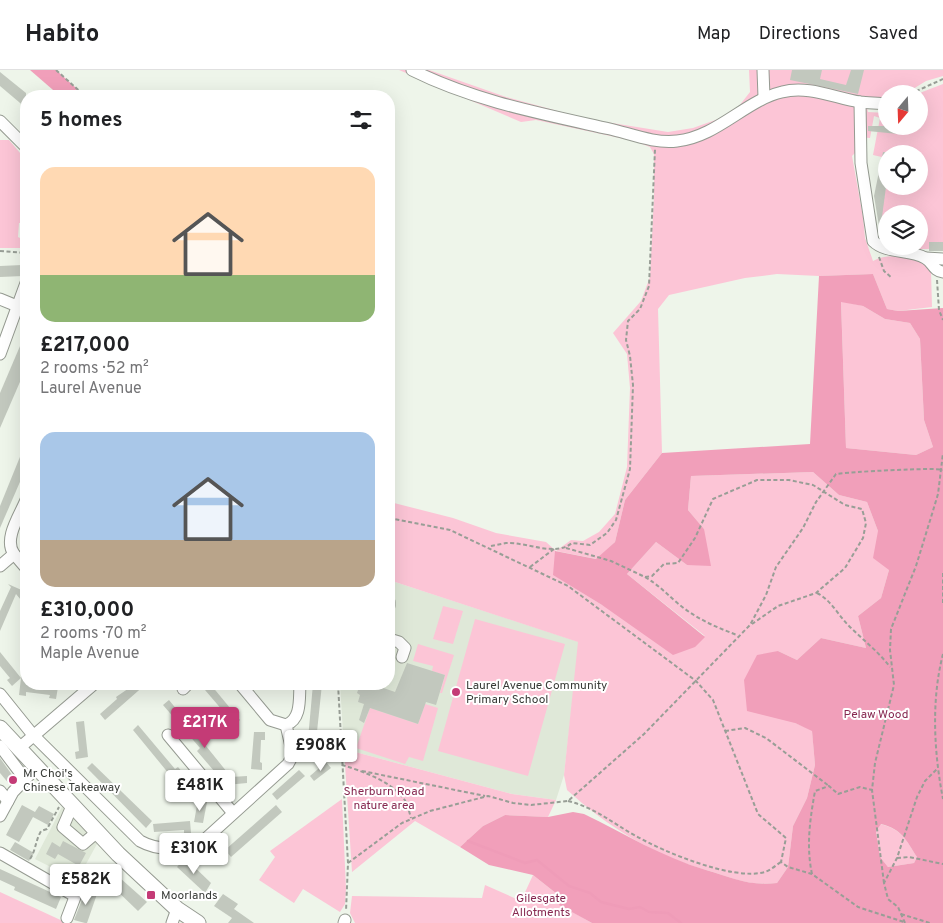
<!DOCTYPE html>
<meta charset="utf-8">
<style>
body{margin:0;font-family:Overpass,sans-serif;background:#f6f6f6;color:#202124;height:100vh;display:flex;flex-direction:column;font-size:19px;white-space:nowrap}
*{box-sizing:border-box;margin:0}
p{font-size:16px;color:#757577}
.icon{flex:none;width:28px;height:28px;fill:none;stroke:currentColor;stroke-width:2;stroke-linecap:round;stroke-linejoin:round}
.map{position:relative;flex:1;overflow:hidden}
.details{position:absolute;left:20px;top:20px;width:375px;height:600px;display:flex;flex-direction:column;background:#fff;border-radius:20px;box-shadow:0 5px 20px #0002}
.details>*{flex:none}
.needle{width:32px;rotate:199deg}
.tools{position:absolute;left:878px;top:15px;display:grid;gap:10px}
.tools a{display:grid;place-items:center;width:50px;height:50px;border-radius:50%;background:#fff;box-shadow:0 5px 20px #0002;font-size:25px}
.price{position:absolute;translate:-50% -42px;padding:0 11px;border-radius:5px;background:#fff;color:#222;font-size:16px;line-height:32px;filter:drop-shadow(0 1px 2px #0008)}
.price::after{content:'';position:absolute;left:50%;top:30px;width:15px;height:11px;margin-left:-8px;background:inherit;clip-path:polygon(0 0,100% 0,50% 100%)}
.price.on{background:#c43b76;color:#fff}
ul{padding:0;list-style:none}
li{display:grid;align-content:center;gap:10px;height:265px;padding:0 20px}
li span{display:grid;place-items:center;height:155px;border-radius:15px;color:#555}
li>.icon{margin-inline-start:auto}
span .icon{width:90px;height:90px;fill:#fffc;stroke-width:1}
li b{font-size:21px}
h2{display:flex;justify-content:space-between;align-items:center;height:60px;padding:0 20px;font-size:21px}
header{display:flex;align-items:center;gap:30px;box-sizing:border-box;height:70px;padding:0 25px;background:#fff;border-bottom:1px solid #e0e0e0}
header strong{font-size:24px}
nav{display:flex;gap:28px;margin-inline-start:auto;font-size:18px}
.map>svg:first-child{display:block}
.built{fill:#dfe8d8}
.green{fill:#fcc5d6}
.forest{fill:#f19fba;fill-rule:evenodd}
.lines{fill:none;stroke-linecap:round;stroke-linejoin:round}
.stream{stroke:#ef9cb8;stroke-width:2.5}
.building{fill:#c2c8be}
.minor-casing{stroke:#959a91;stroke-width:13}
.major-casing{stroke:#959a91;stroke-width:17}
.path{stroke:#989e96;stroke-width:2;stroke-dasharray:4 2.5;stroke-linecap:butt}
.minor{stroke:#fff;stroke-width:11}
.major{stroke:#fff;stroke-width:15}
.poi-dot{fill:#c43b76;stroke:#fff;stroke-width:2}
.labels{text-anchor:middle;stroke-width:4;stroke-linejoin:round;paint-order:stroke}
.poi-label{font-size:12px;fill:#383b37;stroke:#fff;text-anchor:start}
.park-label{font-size:12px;fill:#872951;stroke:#fff}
</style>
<header>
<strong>Habito</strong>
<nav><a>Map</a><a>Directions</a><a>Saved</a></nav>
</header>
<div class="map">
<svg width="943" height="853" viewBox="0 0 943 853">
<rect width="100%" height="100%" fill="#eef5ea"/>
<g class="built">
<path d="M389 510 579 572 564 705 556 730 512 724 344 679 340 614H389Z"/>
<path d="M62 737 98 772 86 794 106 810 102 820 76 810 35 789Z"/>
</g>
<g class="green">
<path d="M399 0H429L506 27 587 49 668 62 693 58 718 49 739 36 750 22 749 0H943V6L926 11 905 24H886V34L866 33 868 42 886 43V56H919L917 24 943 14V172H929V179H909L908 176H919V144H886V159L879 158 886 116H919V84H886V88L873 85 880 48 874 46 870 68 858 67 856 82 852 86 863 147 865 168 873 191C887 183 905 187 921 190L931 201 932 237 898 241 887 239 873 204 819 206 777 204 745 208 669 225 658 239 662 383 625 430 615 472 597 489 556 481 554 505 602 535 705 566 627 504 656 472 687 495 704 459 688 440 691 406 813 402 839 425 867 432 878 461 889 500 881 528 858 546 866 578 821 568 797 590 778 581 795 653 812 660 815 695 807 728 793 756 788 797 777 813C746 816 734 808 706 800 653 785 608 757 567 720L564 705 578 572 389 510V438L394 433 453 448 496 463 546 472 556 481 571 470 583 471 599 462 615 444 627 397 630 318 627 284 613 263 641 231 650 207 654 126V84L650 77 634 71 536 50 521 52Z"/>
<path d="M0 70H9L26 90V153H19L18 167 26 171V178H0Z"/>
<path d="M841 231 863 236 885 249 910 253 920 269 924 350 933 377 916 385 846 378Z"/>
<path d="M443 536 463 541 453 574 433 569Z"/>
<path d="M475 549 565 574 528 706 438 681Z"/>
<path d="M418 574 454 585 442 623H440L445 605 432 601 433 596 413 591Z"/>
<path d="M425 634 438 638 423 691 409 687 405 694 356 678 370 638 418 654Z"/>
<path d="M344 679 512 724 556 730 548 747 505 745 483 756 460 777 415 751 352 802Z"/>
<path d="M342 729 346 819 345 834 340 842 303 819 294 833 259 810 275 787 270 781Z"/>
<path d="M880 754C902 759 906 770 917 787L914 793 888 797 880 787 876 760Z"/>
<path d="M533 805 562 828 560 835 592 853H355L350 843 352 826 482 828 485 815 521 831Z"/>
<path d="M0 822 67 853H0Z"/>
</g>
<g class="forest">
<path d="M30 0H56L85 26H60Z"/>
<path d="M873 204 887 239 898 241 943 238V853H592L559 835 562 828 533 805 489 795 460 777 483 756 505 745 548 747 573 742 584 744C625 764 662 787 706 800 734 808 747 816 777 813L788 797 793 756 807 728 815 695 812 661 795 653 747 641 744 610 757 585 778 581 797 590 821 568 866 578 858 546 881 528 889 500 873 488 878 461 867 432 839 425 813 402 691 406 688 440 704 459 711 496 687 495 656 472 627 504 705 567 695 577 673 585 602 535 553 505 555 481 596 489 615 472 625 430 662 383 810 374 819 206ZM841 232 863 236 885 249 910 253 920 269 924 350 933 377 916 385 846 378ZM881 754C902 759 906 770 917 787L914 793 888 797 880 787 876 761Z"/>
</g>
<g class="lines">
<path class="stream" d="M468 771 525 793 537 790 569 816 590 823 601 832 629 839 640 837 649 842 668 843 681 853"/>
</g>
<g class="building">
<path d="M792 0H822L820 9 846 15 851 0H864L858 24 790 10Z"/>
<path d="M0 2 26 23V38L0 16Z"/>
<path d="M868 56H899L898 64 868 61Z"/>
<path d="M883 82H886V117L880 162 874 126Z"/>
<rect x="929" y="172" width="14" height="9"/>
<path d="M22 195 23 206 0 207V196Z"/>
<path d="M26 262V298L0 358V323Z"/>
<path d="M26 372V398L0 458V436Z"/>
<path d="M8 514 26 522V536L16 524 0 561V541L11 517Z"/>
<path d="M0 582 21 608V604H26L27 614 58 617 56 629 49 628 50 625 26 622V626L19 625 21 608 12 616 7 610 10 608 0 596Z"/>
<path d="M407 593 445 605 436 635 426 632 418 654 370 638 364 653 359 650 364 634 358 632 360 625 357 623 360 614H372L395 622Z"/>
<path d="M135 614H146L105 650 100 644 117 629 116 627Z"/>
<path d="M313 614H322L315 681 307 680Z"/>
<path d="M211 615 240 650 235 655 205 620Z"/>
<path d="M169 630 231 707 247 706V713L226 715 197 681 200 678 163 635Z"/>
<path d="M84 651 88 687 76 689 75 682 79 681 76 652Z"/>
<path d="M138 655 175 699 178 697 199 722 193 727 176 709 174 710 133 660Z"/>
<path d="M254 662H265V670H261L260 692 262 693V700L251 699Z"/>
<path d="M0 688 15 709 10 715 0 703Z"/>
<path d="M326 692 331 698 314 711 310 706Z"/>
<path d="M92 693 152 751 146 758 87 698Z"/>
<path d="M299 700 305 706 277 730 272 724Z"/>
<path d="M198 730 207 732 203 753 194 752Z"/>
<path d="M22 735 35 742 39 736 54 744 48 755 33 747 19 772 6 765Z"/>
<path d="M276 735 282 742 231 787 225 780Z"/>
<path d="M190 751 191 763H184V760L154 762 153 754Z"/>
<path d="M63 771 86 783 79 796 58 784 55 789 46 784 52 772 60 777Z"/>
<path d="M15 772 34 783 29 791 10 780Z"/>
<path d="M185 788 211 813 205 823 177 797Z"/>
<path d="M0 799 61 827 56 839 14 820 15 817 0 810Z"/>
<path d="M120 808 147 832 138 841 112 816Z"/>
<path d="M87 817 98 821 87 853H85L74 850Z"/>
<path d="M223 824 238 834 234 839 254 853H228L232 848 214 836Z"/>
</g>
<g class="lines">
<defs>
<g id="minor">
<path d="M412 0C474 31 543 44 610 59 631 64 656 74 677 71 717 67 746 30 782 22 808 15 835 28 860 32 868 33 878 33 886 34"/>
<path d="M763 0 764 27"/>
<path d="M860 32 861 93 873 171C886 184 910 179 925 188 933 192 933 201 943 202"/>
<path d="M0 51 26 77"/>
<path d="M926 188 943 189"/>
<path d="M0 229 17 236"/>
<path d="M0 284 26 213"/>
<path d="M14 484 26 498"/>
<path d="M0 496 14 484C3 469 20 445 26 430"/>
<path d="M389 532V536"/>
<path d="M389 569 399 572 405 578 402 587"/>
<path d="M240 614 270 650 286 655"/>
<path d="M183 619 188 614"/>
<path d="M0 624 33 665 140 771C158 781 183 781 202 772L288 694 293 685 286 655C302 649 299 628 300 614"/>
<path d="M168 665 233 743"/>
<path d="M0 676 25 709"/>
<path d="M18 679 94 614"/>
<path d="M0 721 8 731"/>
<path d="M72 736 63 757 83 774 97 762"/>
<path d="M0 746 13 722 36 698"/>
<path d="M0 783 75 826"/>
<path d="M67 848 80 814"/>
<path d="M172 853 177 839"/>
<path d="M344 853 345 850"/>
</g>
<path id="major" d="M0 658 118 784 177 839 198 853"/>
</defs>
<use href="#minor" class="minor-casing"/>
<use href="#major" class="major-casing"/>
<g class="path">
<path d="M56 0 85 26"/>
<path d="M910 24 943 9"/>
<path d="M0 181 26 183"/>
<path d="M879 187 884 201 892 208"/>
<path d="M937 210 939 240 943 250"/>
<path d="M389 425 394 433 389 444"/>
<path d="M389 448 450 460 568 516 696 611 713 630 758 744 786 768 781 792 788 797 812 804 858 837 904 852"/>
<path d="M491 476C496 475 501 474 506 473 527 472 555 487 572 473L590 475 607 463 616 450 630 399 633 315 630 286 626 270 628 251 640 239 649 216 655 79"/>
<path d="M566 478 611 491 645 507 652 506 664 494 678 493 695 468 713 429 757 410H789L813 415 845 435 862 439 866 453 863 468 845 498 816 523 778 536 752 554"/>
<path d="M530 497 554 479"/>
<path d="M943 503V535"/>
<path d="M645 507C658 515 664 521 675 531 693 547 715 557 737 565"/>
<path d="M817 523C831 530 838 545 849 556 863 570 878 581 890 597"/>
<path d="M943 584C931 630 934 683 943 729"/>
<path d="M338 614 348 793 346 841"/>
<path d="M725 661 745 658 766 668 829 716"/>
<path d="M342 695C362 701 391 711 404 729 408 734 409 742 411 748"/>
<path d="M362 701 485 726"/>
<path d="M568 731C596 738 612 753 636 766 664 782 733 811 765 802 771 800 776 795 781 792"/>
<path d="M897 788 909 787 943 794"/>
<path d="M30 789C36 780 35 772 41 761L47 759 59 737"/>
<path d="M348 793 402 753 430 741 488 726 513 733 531 735 568 731 644 664 750 555 766 525 776 497 803 458 816 432 836 404C848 402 937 397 943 400"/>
<path d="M812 804C806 776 810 749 815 721L829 716 838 724 860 717 872 720"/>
<path d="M884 813 872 720 875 693 894 615 890 580 891 559 916 496 932 444 938 424 943 383"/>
<path d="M901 844 930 853"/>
<path d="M905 853 898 837 888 829 884 813 897 788 917 727 925 711 937 699"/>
</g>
<use href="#minor" class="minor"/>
<use href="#major" class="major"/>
</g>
<g class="poi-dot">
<circle cx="456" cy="622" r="5"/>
<circle cx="13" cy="710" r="5"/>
<rect x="146" y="820" width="10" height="10" rx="2.5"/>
</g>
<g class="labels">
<g class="poi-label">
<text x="466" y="619">Laurel Avenue Community<tspan x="466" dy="14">Primary School</tspan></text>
<text x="23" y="707">Mr Choi's<tspan x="23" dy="14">Chinese Takeaway</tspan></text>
<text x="161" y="829">Moorlands</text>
</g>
<g class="park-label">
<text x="876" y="648">Pelaw Wood</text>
<text x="384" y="725">Sherburn Road<tspan x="384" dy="14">nature area</tspan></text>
<text x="541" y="832">Gilesgate<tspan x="541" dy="14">Allotments</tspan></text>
</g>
</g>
</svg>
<div class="tools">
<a><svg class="needle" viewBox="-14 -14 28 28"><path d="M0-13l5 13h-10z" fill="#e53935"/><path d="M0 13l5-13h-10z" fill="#757577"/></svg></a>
<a><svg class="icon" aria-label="locate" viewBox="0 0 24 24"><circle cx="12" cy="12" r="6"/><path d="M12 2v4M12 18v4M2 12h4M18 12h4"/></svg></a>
<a><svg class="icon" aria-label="layers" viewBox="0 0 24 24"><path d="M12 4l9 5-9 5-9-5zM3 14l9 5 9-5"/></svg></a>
</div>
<b class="price on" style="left:205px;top:679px">£217K</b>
<b class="price" style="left:321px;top:702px">£908K</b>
<b class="price" style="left:200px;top:742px">£481K</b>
<b class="price" style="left:194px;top:805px">£310K</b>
<b class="price" style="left:86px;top:836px">£582K</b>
<section class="details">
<h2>5 homes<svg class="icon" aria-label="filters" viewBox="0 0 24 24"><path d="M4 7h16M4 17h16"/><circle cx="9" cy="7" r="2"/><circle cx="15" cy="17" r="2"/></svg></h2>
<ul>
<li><span style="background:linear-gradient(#ffd9b3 70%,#8fb573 0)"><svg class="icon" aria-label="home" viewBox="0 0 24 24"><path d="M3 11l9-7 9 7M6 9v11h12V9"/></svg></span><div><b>£217,000</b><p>2 rooms · 52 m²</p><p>Laurel Avenue</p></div></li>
<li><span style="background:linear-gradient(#a9c7e8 70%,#b9a48a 0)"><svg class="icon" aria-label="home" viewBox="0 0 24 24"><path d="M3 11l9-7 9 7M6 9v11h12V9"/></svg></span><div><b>£310,000</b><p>2 rooms · 70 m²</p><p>Maple Avenue</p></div></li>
</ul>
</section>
</div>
